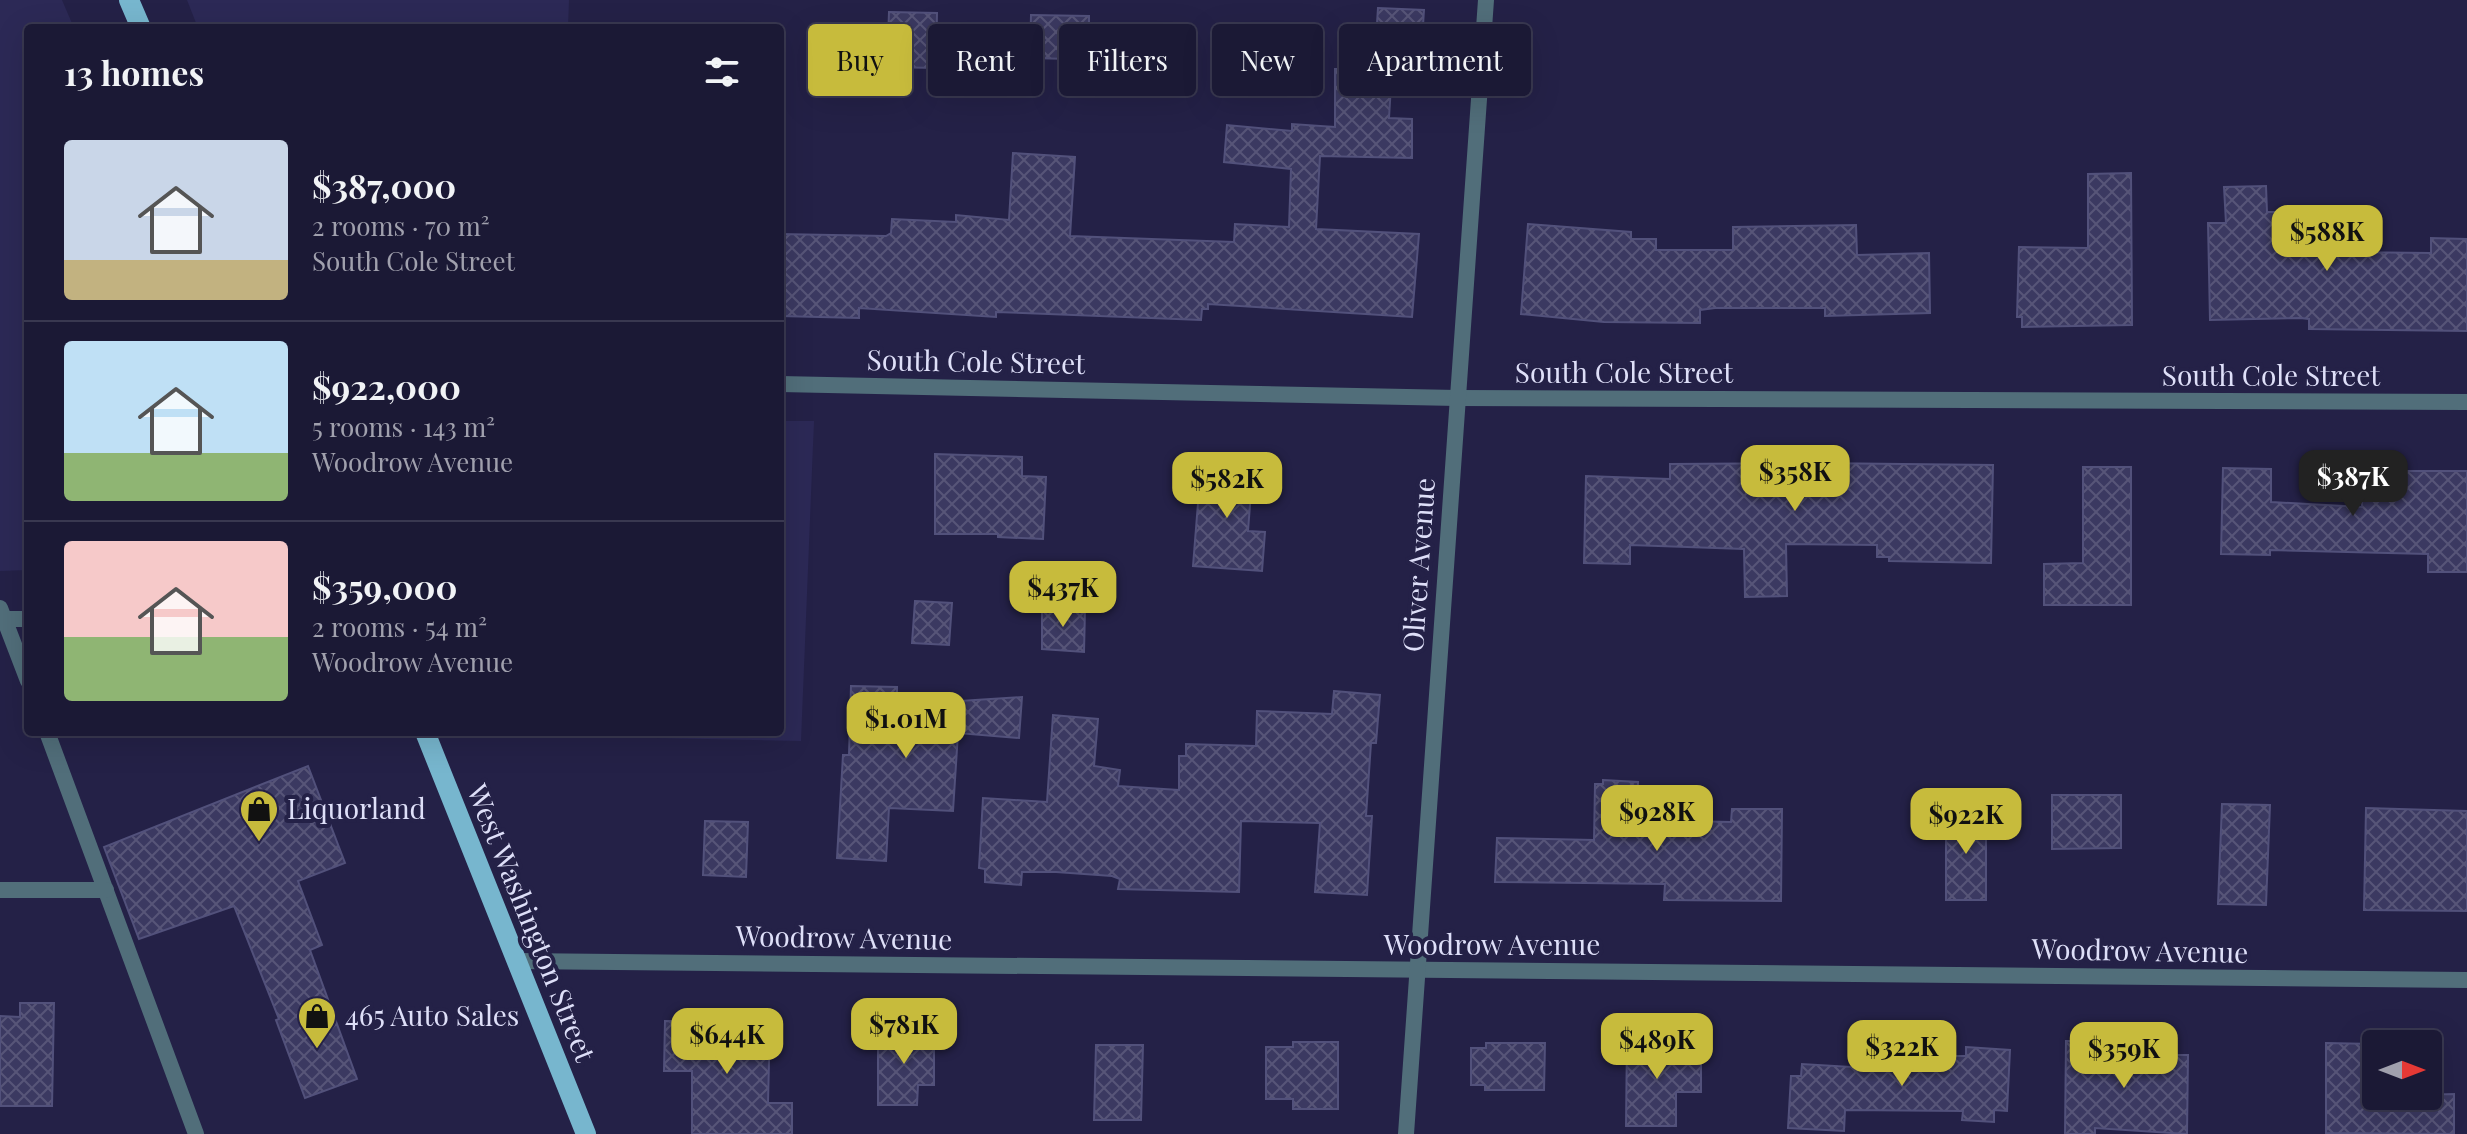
<!DOCTYPE html>
<meta charset="utf-8">
<style>
body{margin:0;font-family:"Playfair Display",serif;background:#24223d;color:#f1f3f6;height:100vh;display:flex;flex-direction:column;font-size:30px;white-space:nowrap}
*{box-sizing:border-box;margin:0}
p{font-size:26px;color:#a0a0ad}
.icon{flex:none;width:44px;height:44px;fill:none;stroke:currentColor;stroke-width:2;stroke-linecap:round;stroke-linejoin:round}
.map{position:relative;flex:1;overflow:hidden}
.side{position:absolute;left:24px;top:24px;width:760px;height:712px;display:flex;flex-direction:column;background:#1b1935;border-radius:8px;box-shadow:0 8px 32px #0002,0 0 0 2px #393850}
.side>*{flex:none}
.hud{position:absolute;left:808px;top:24px;width:760px;height:72px;display:flex;gap:16px}
.needle{width:52px;rotate:90deg}
.tools{position:absolute;left:2362px;top:1030px;display:grid;gap:16px}
.tools a{display:grid;place-items:center;width:80px;height:80px;border-radius:8px;background:#1b1935;box-shadow:0 8px 32px #0002,0 0 0 2px #393850;font-size:40px}
.price{position:absolute;translate:-50% -68px;padding:0 18px;border-radius:16px;background:#c7bb3c;color:#111;font-size:26px;line-height:52px;filter:drop-shadow(0 2px 4px #0008)}
.price::after{content:'';position:absolute;left:50%;top:48px;width:24px;height:18px;margin-left:-12px;background:inherit;clip-path:polygon(0 0,100% 0,50% 100%)}
.price.current{background:#222;color:#fff}
ul{padding:0;list-style:none}
li{display:flex;align-items:center;gap:24px;height:200px;padding:0 40px}
li+li{border-top:2px solid #393850}
li span{display:grid;place-items:center;flex:none;width:224px;height:160px;border-radius:8px;color:#555}
li>.icon{margin-inline-start:auto}
span .icon{width:96px;height:96px;fill:#fffc;stroke-width:1}
li b{font-size:34px}
h2{display:flex;justify-content:space-between;align-items:center;height:96px;padding:0 40px;font-size:34px}
.pill{padding:0 28px;border-radius:8px;background:#1b1935;box-shadow:0 8px 32px #0002,0 0 0 2px #393850;font-size:28px;line-height:72px}
.pill.current{background:#c7bb3c;color:#111}
.map>svg:first-child{display:block}
.built{fill:#2c2956}
.building{fill:url(#building-cross-hatch);stroke:#52517b;stroke-width:2}
.lines{fill:none;stroke-linecap:round;stroke-linejoin:round}
.service{stroke:#516e7a;stroke-width:16}
.minor{stroke:#516e7a;stroke-width:16}
.primary{stroke:#77b6ce;stroke-width:20}
.labels{text-anchor:middle;stroke-width:8;stroke-linejoin:round;paint-order:stroke}
.street-label{font-size:28px;fill:#dedff8;stroke:#242147}
.poi-label{font-size:28px;fill:#dedff8;stroke:#242147;text-anchor:start}
</style>
<div class="map">
<svg width="2467" height="1134" viewBox="0 0 2467 1134">
<defs>
<pattern id="building-cross-hatch" width="8" height="8" patternUnits="userSpaceOnUse" patternTransform="scale(2)"><rect width="8" height="8" fill="#3b3961"/><path d="M0 0l8 8M0 8l8-8" fill="none" stroke="#575578"/></pattern>
</defs>
<rect width="100%" height="100%" fill="#242147"/>
<g class="built">
<path d="M0 0H62L74 28H28V570L0 571Z"/>
<path d="M187 0H569L568 28H198Z"/>
<path d="M780 421H814L801 741 609 737 569 732H780Z"/>
</g>
<g class="building">
<path d="M1378 8 1424 10 1421 56 1375 54Z"/>
<path d="M889 12 937 13 936 68 887 67Z"/>
<path d="M1031 15 1089 16V25H1114L1111 60 1030 58Z"/>
<path d="M1335 69H1392L1389 118 1412 119V158L1320 156 1316 229 1419 234 1412 317 1208 304V309H1202L1201 320 996 312V317L859 308V318L780 316V234L886 236 891 233 892 219 956 222V215L1009 220 1013 153 1075 157 1070 236 1234 242 1235 224 1289 227 1291 169 1224 162 1227 125 1292 131V124L1335 127Z"/>
<path d="M2131 173 2132 325 2022 327V317H2017L2019 247 2088 248V174Z"/>
<path d="M2266 186 2267 212H2337L2341 252 2431 253V238L2467 239V331L2309 329V319L2300 318 2210 320 2208 223H2226L2224 187Z"/>
<path d="M1528 224 1631 232V239H1656V250H1733V227L1856 225 1857 255 1929 253 1930 313 1825 316V308H1715L1700 310V323L1604 322 1521 314Z"/>
<path d="M935 454 1022 457V476L1046 477 1043 539 998 537V534H935Z"/>
<path d="M1206 460 1248 463 1246 478 1252 479 1248 531 1265 532 1262 571 1193 566 1200 478H1205Z"/>
<path d="M1814 463 1993 465 1991 563 1889 561V557H1877V545L1786 544 1787 596 1745 597 1744 549 1630 545V564L1584 563 1586 476 1670 479V464Z"/>
<path d="M2083 467H2131V605H2044V564L2083 563Z"/>
<path d="M2223 468 2271 469V502L2362 507V484H2369V471H2467V572H2428V554L2270 550V555L2221 554Z"/>
<path d="M915 601 952 603 949 645 912 643Z"/>
<path d="M1042 608 1085 609 1084 652 1042 649Z"/>
<path d="M851 686 897 687V705L1022 697 1019 738 958 733 953 811 889 808 886 861 837 858 843 755H849Z"/>
<path d="M1334 691 1380 695 1376 743H1371L1366 816H1372L1367 895 1315 892 1320 823 1241 821 1239 892 1118 889 1120 879 1112 876 1056 872H1022L1021 885 985 882V869L979 868 983 798 1047 802 1053 715 1098 719 1094 766 1120 770 1118 786 1179 790V756H1186V744L1256 746 1257 711 1332 714Z"/>
<path d="M308 766 345 863 298 881 322 945 310 950 357 1079 305 1098 276 1020 279 1019 234 906 139 939 104 847Z"/>
<path d="M1603 780 1638 782 1637 820 1731 822 1732 809H1782L1781 901 1664 900 1665 884 1495 882 1497 838 1594 840 1595 784H1603Z"/>
<path d="M2052 795H2121V848L2052 849Z"/>
<path d="M2222 804 2270 805 2266 905 2218 904Z"/>
<path d="M2366 808 2467 811V911L2364 910Z"/>
<rect x="1946" y="811" width="40" height="89"/>
<path d="M705 821 748 822 746 877 703 875Z"/>
<path d="M20 1003H54L52 1106H0V1016L20 1017Z"/>
<path d="M665 1021 770 1022 768 1103H792V1134H692V1071H664Z"/>
<path d="M878 1031 934 1032V1085H918L917 1105H878Z"/>
<path d="M1627 1037H1673L1676 1057 1701 1058V1092H1676V1126H1626Z"/>
<path d="M2066 1041H2114V1055H2188L2187 1134 2095 1128V1134H2065Z"/>
<path d="M1293 1042H1338V1109H1293V1099H1266V1047H1293Z"/>
<path d="M1486 1043H1545L1544 1090H1485V1085H1471V1048H1486Z"/>
<path d="M2326 1043 2374 1044 2376 1096 2454 1094V1134L2326 1133Z"/>
<path d="M1096 1045H1143L1141 1120H1094Z"/>
<path d="M1966 1047 2010 1050 2007 1111 1994 1110V1122L1962 1120 1963 1111 1845 1110 1844 1131 1788 1128 1791 1076H1801L1802 1064 1868 1068V1056H1966Z"/>
</g>
<g class="lines">
<g class="service">
<path d="M0 608 28 681"/>
<path d="M47 732 196 1134"/>
<path d="M0 890H106"/>
</g>
<g class="minor">
<path d="M780 384 1457 398 2467 402"/>
<path d="M0 619H28"/>
<path d="M516 961 2467 980"/>
<path d="M1406 1134 1486 0"/>
</g>
<g class="primary">
<path d="M129 0 141 28"/>
<path d="M425 732 586 1134"/>
</g>
</g>
<defs>
<symbol id="shop-pin" viewBox="-11 -11 22 30"><path d="M0 17L-7.5 6A9.5 9.5 0 1 1 7.5 6Z" fill="#c7bb3c" stroke="#242147"/><path d="M-5-2.5h2.3a2.7 3.5 0 0 1 5.4 0H5L5.5 6h-11ZM-1.5-2.5h3a1.5 2.3 0 0 0-3 0Z" fill="#111"/></symbol>
</defs>
<g fill-rule="evenodd">
<use href="#shop-pin" x="237" y="787" width="44" height="60"/>
<use href="#shop-pin" x="295" y="994" width="44" height="60"/>
</g>
<g class="labels">
<g class="street-label">
<text transform="translate(976 362) rotate(1)" y="10">South Cole Street</text>
<text x="1624" y="383">South Cole Street</text>
<text x="2271" y="386">South Cole Street</text>
<text transform="translate(1419 565) rotate(-86)" y="10">Oliver Avenue</text>
<text transform="translate(531 923) rotate(68)" y="10">West Washington Street</text>
<text transform="translate(844 938) rotate(1)" y="10">Woodrow Avenue</text>
<text x="1492" y="955">Woodrow Avenue</text>
<text transform="translate(2140 951) rotate(1)" y="10">Woodrow Avenue</text>
</g>
<g class="poi-label">
<text x="287" y="819">Liquorland</text>
<text x="345" y="1026">465 Auto Sales</text>
</g>
</g>
</svg>
<div class="tools">
<a><svg class="needle" viewBox="-14 -14 28 28"><path d="M0-13l5 13h-10z" fill="#e53935"/><path d="M0 13l5-13h-10z" fill="#a0a0ad"/></svg></a>
</div>
<b class="price" style="left:2327px;top:273px">$588K</b>
<b class="price" style="left:1795px;top:513px">$358K</b>
<b class="price current" style="left:2353px;top:518px">$387K</b>
<b class="price" style="left:1227px;top:520px">$582K</b>
<b class="price" style="left:1063px;top:629px">$437K</b>
<b class="price" style="left:906px;top:760px">$1.01M</b>
<b class="price" style="left:1657px;top:853px">$928K</b>
<b class="price" style="left:1966px;top:856px">$922K</b>
<b class="price" style="left:904px;top:1066px">$781K</b>
<b class="price" style="left:727px;top:1076px">$644K</b>
<b class="price" style="left:1657px;top:1081px">$489K</b>
<b class="price" style="left:1902px;top:1088px">$322K</b>
<b class="price" style="left:2124px;top:1090px">$359K</b>
<div class="hud">
<a class="pill current">Buy</a>
<a class="pill">Rent</a>
<a class="pill">Filters</a>
<a class="pill">New</a>
<a class="pill">Apartment</a>
</div>
<section class="side">
<h2>13 homes<svg class="icon" aria-label="filters" viewBox="0 0 24 24"><path d="M4 7h16M4 17h16"/><circle cx="9" cy="7" r="2"/><circle cx="15" cy="17" r="2"/></svg></h2>
<ul>
<li><span style="background:linear-gradient(#c9d6e8 75%,#c2b280 0)"><svg class="icon" aria-label="home" viewBox="0 0 24 24"><path d="M3 11l9-7 9 7M6 9v11h12V9"/></svg></span><div><b>$387,000</b><p>2 rooms · 70 m²</p><p>South Cole Street</p></div></li>
<li><span style="background:linear-gradient(#bfe0f5 70%,#8fb573 0)"><svg class="icon" aria-label="home" viewBox="0 0 24 24"><path d="M3 11l9-7 9 7M6 9v11h12V9"/></svg></span><div><b>$922,000</b><p>5 rooms · 143 m²</p><p>Woodrow Avenue</p></div></li>
<li><span style="background:linear-gradient(#f6c9c9 60%,#8fb573 0)"><svg class="icon" aria-label="home" viewBox="0 0 24 24"><path d="M3 11l9-7 9 7M6 9v11h12V9"/></svg></span><div><b>$359,000</b><p>2 rooms · 54 m²</p><p>Woodrow Avenue</p></div></li>
</ul>
</section>
</div>
